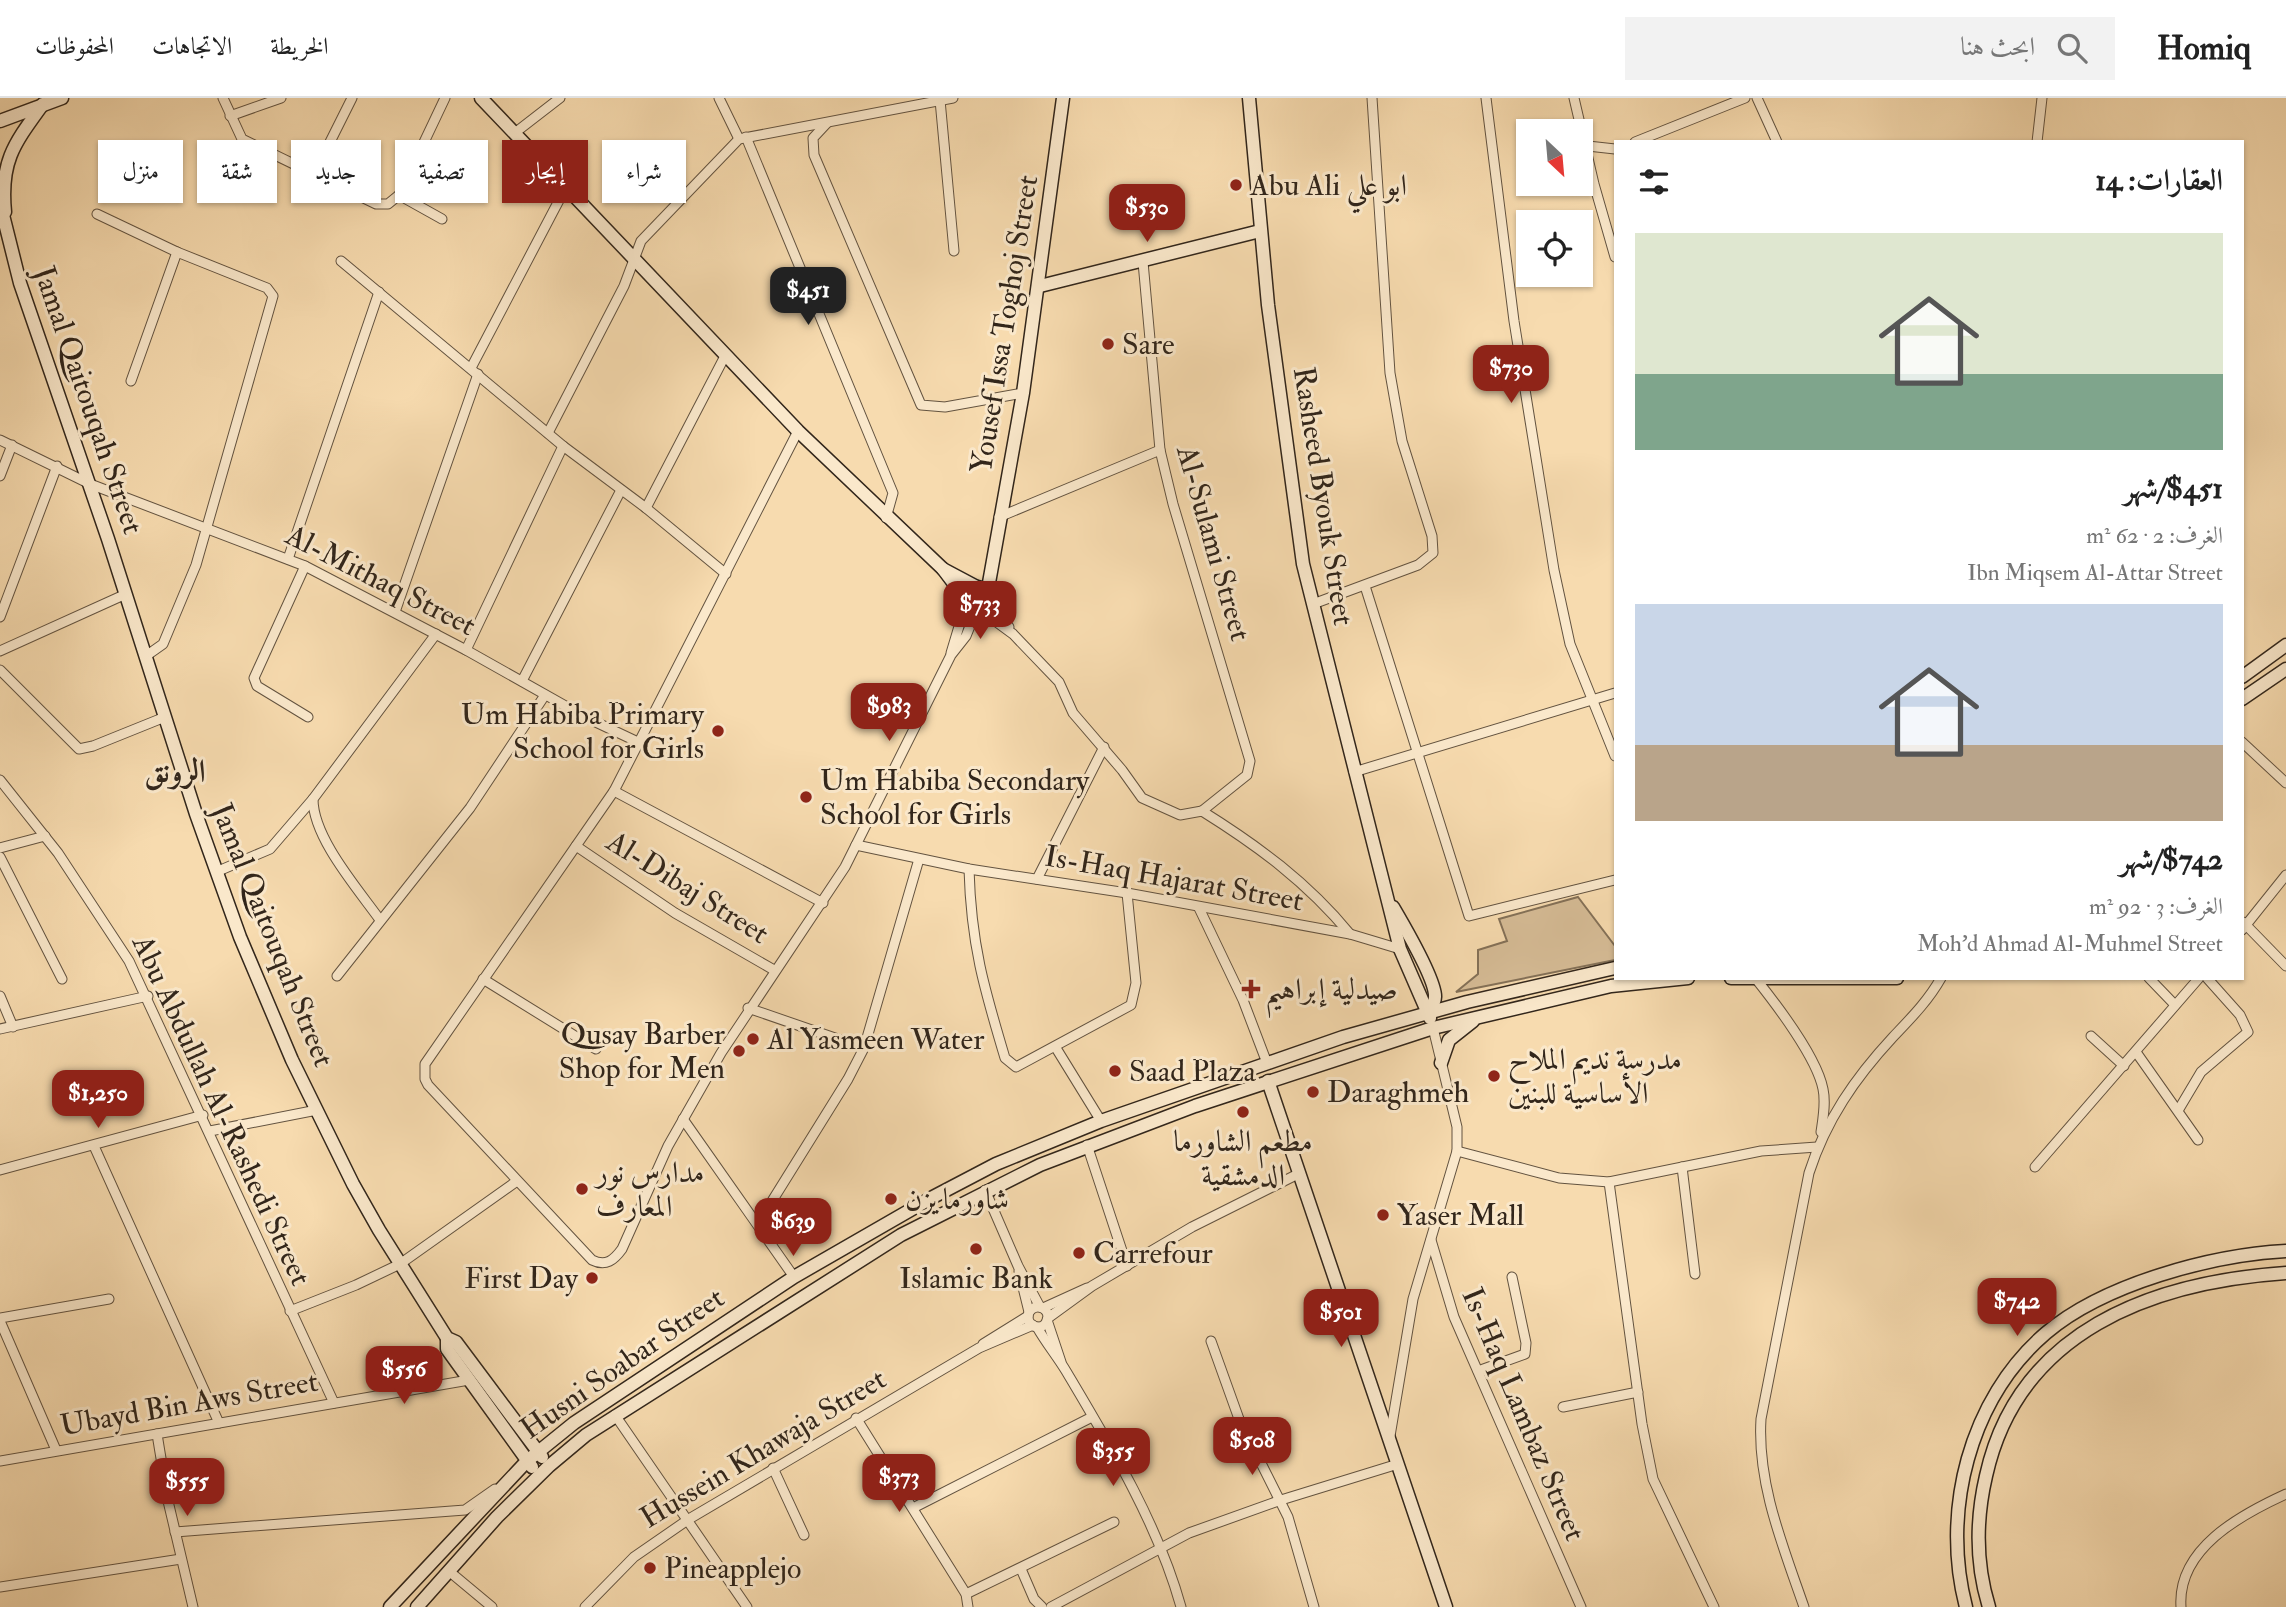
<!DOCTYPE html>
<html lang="ar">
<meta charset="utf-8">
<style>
body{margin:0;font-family:"IM FELL Double Pica",Amiri,serif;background:#f2f2f2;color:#222;direction:rtl;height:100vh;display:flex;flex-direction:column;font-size:26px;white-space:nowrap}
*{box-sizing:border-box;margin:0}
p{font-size:23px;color:#767676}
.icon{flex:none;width:38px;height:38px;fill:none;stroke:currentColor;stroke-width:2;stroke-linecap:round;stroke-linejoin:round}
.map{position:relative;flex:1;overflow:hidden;direction:ltr}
.sheet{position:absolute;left:1614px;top:42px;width:630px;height:840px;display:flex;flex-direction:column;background:#fff;border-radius:0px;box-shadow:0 2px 5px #0004;direction:rtl}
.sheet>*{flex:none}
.hud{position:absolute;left:21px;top:42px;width:665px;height:63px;direction:rtl;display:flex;gap:14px}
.needle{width:46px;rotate:154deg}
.fabs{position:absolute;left:1516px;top:21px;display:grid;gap:14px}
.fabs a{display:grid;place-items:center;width:77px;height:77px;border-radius:0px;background:#fff;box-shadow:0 2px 5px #0004;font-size:35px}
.price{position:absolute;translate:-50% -60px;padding:0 16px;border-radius:14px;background:#8f2418;color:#fff;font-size:23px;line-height:46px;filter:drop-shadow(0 2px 4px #0008)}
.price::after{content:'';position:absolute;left:50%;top:42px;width:21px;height:16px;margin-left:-10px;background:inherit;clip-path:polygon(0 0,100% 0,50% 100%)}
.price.selected{background:#222;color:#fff}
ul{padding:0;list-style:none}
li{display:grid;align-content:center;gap:14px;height:371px;padding:0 21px}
li span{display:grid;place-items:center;height:217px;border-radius:0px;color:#555}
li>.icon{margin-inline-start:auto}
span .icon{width:126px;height:126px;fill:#fffc;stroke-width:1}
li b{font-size:30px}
h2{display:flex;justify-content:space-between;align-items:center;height:84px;padding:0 21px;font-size:30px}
.pill{padding:0 24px;border-radius:0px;background:#fff;box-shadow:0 2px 5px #0004;font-size:24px;line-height:63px}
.pill.selected{background:#8f2418;color:#fff}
header{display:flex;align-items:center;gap:42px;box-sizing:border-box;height:98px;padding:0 35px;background:#fff;border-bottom:2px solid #e0e0e0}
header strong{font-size:33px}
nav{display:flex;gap:38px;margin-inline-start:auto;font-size:24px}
.search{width:490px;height:63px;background:#f2f2f2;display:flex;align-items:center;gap:18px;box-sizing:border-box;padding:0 24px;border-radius:0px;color:#767676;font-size:26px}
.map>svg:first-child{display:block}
.green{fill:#d6bc96;stroke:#847158;stroke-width:2}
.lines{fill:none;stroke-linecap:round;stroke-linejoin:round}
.street-casing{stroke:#635340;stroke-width:11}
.secondary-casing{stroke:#32261b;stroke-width:15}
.street{stroke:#fae8cb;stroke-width:9}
.secondary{stroke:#fae8cb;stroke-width:12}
.poi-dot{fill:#8f2418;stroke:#fae8cb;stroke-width:2.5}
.labels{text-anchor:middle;stroke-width:6;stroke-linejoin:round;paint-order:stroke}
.poi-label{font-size:30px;fill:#32261b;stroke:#fae8cb;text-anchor:start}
.street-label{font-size:30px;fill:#32261b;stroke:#fae8cb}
.neighbourhood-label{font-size:32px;font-weight:bold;fill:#32261b;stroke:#fae8cb}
</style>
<header>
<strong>Homiq</strong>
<div class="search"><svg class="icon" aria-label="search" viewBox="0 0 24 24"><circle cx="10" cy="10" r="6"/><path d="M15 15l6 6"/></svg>ابحث هنا</div>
<nav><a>الخريطة</a><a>الاتجاهات</a><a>المحفوظات</a></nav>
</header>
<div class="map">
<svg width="2286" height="1509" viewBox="0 0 2286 1509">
<rect width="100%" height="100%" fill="#f7dbaf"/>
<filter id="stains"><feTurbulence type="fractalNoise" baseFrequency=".00286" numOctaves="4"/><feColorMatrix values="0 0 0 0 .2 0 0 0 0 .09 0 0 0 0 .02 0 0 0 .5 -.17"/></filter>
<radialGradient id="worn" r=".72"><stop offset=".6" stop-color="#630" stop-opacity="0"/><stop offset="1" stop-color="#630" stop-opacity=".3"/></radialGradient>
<path class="green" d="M1578 799 1615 848V862L1456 894 1478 876V852L1507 843 1499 821Z"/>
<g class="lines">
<defs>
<g id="street">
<path d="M223 0 242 41 376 106H388L399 97 445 0"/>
<path d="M719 0 739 41"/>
<path d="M1486 0 1514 223 1554 472 1570 546 1615 658"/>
<path d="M1574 0 1594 86 1615 159"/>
<path d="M1757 0 1777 44"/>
<path d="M940 2 954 153"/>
<path d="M230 18 281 0"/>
<path d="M827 25 813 40 814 57 921 307 945 309 1023 295"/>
<path d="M516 34 560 0"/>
<path d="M746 39 893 395 886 420"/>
<path d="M1635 44 1745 0"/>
<path d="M2037 44 2042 0"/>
<path d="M1588 48 1615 51"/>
<path d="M314 76 352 0"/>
<path d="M399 97 442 121"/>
<path d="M97 116 177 154 267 190 273 198 196 467 163 546 146 558"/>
<path d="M341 163 563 348 646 410 726 476"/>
<path d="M1143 164 1160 352 1173 406 1250 663 1247 677 1202 713"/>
<path d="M471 270 566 89"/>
<path d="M131 283 177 154"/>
<path d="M798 333 614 693 425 966V981L428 987 592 1162C606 1169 614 1162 622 1151L668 1048 721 955 845 769 951 557 966 538 977 511"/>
<path d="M548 335 624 188 641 143 739 41 953 0"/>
<path d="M0 342 90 386 305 468 466 552 585 619 640 645"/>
<path d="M0 378 12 347"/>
<path d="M646 410 725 258"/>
<path d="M999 419 1160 352"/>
<path d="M288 461 379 194"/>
<path d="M305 468 254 580 257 588 308 619"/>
<path d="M1365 488 1469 818 1615 782"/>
<path d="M988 498 1009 529"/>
<path d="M1313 506 1418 467 1433 455 1432 438 1402 343 1390 275 1372 0"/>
<path d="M979 511 1013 536 1059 584 1073 615 1122 672 1142 700 1180 717 1202 713C1258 748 1307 784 1350 836"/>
<path d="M395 514 478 276"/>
<path d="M0 519 57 368"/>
<path d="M466 552 563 348"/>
<path d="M0 553 126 496"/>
<path d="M951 555 966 505"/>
<path d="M0 572 79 651 93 648 165 619"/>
<path d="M522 583 621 392"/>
<path d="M2242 644 2286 685"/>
<path d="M1354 674 1615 595"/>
<path d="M0 682 58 755 129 863 334 1305"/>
<path d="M614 693 823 805"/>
<path d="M856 747 969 771 1127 795 1350 836 1400 851"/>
<path d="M576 748 675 815 774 872"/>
<path d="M0 750 45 738"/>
<path d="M0 759 62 881"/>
<path d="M969 771C971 846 984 890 1005 960L1016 969 1131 907 1136 885 1127 795"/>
<path d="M216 774 270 751 313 701"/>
<path d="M1037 781 1104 649"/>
<path d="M1199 810 1243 902 1267 965"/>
<path d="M380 822C358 791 313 740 313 701L436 536"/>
<path d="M2243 824 2286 868"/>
<path d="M2242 832 2286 777"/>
<path d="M337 878 470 710 545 597"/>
<path d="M2149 880 2175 907"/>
<path d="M483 881 596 951"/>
<path d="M1756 881C1776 906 1817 960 1823 991 1826 1005 1823 1020 1821 1034"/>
<path d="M0 898 13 929"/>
<path d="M748 910 864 950"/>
<path d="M0 931 148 898"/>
<path d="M2091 938 2124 968"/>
<path d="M1056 950 1101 1023"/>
<path d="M2136 954 2198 1042"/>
<path d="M2179 1011 2201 974 2248 934 2240 917 2207 880"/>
<path d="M683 1021 794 1179"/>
<path d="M210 1033 317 1012"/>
<path d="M1087 1047 1127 1168"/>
<path d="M94 1048 219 1325"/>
<path d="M1457 1053 1559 1080 1609 1084 1761 1053 1817 1049"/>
<path d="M1682 1069 1695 1176"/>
<path d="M2035 1069 2199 880"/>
<path d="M0 1072 203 1017"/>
<path d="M1609 1084 1642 1326 1653 1381 1714 1509"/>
<path d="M985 1092 1018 1168 1040 1209"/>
<path d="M759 1124 848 981 864 950 919 761"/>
<path d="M1431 1142 1454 1219 1581 1509"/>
<path d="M1019 1173 1029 1214"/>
<circle cx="1038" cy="1219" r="10"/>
<path d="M1043 1210 1087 1190"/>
<path d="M290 1213 356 1187 400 1166 517 1083"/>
<path d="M0 1220 109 1201"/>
<path d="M1048 1220 1092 1188 1192 1129 1298 1076"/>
<path d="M1047 1222 1061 1264"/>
<path d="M0 1223 56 1352"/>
<path d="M1037 1229C1046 1245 1057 1258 1066 1273 1110 1347 1158 1426 1181 1509"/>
<path d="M1211 1243 1239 1321 1288 1419 1314 1509"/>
<path d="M983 1246 1028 1218"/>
<path d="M1478 1273 1525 1256 1526 1245 1512 1179"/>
<path d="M1563 1309 1638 1294"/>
<path d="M615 1317 747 1509"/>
<path d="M856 1320 966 1496 968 1509"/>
<path d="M157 1336 168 1403 193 1509"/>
<path d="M1390 1338 1413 1201 1457 1053V1029L1433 930"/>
<path d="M0 1363 469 1282"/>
<path d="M773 1370 804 1437"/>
<path d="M913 1410 1092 1319"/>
<path d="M175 1434 465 1412 495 1391"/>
<path d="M1021 1471 1034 1501 1042 1509"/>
<path d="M450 1474 492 1509"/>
<path d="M0 1489 181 1461"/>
<path d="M966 1496 1114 1424"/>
<path d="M585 1509 634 1459 689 1421 979 1250 1033 1227"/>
<path d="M1051 1509 1189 1435 1281 1402 1398 1366"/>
<path d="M1804 1509C1783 1448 1757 1386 1761 1321L1809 1075C1826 1022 1855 980 1893 939 1911 920 1928 903 1941 880"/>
<path d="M2181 1509C2177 1451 2240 1417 2286 1396"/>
</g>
<g id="secondary">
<path d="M481 0 798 333 943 471 975 488"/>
<path d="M1249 0 1268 207 1303 466 1400 851 1430 920"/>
<path d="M0 23 62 0"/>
<path d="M0 105 20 185 108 441 196 716 240 839 292 962 353 1086 379 1132 447 1240 456 1244 542 1359"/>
<path d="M5 114C0 63 14 46 43 6"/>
<path d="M1040 188 1260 133"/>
<path d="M943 471 965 500"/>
<circle cx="976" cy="500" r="11"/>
<path d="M987 496 1023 295 1063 0"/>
<path d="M2242 579 2286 547"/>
<path d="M2242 601 2286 571"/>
<path d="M1393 809C1403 826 1436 882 1435 899 1435 905 1431 910 1428 914"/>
<path d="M1731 880H1897"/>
<path d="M1441 965 1449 942 1473 923"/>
<path d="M1268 983 1446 1509"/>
<path d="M447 1240V1251L532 1369"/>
<path d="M390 1509 527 1363 574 1325 794 1179 933 1099 996 1066 1101 1023 1343 939 1467 904 1615 870"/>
<path d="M417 1509 497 1419 549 1368 586 1337 901 1137 1040 1067 1195 1008 1433 930 1611 888 1688 880"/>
<path d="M1966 1509C1941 1414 1969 1301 2046 1235 2104 1186 2211 1157 2286 1153"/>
<path d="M1989 1509C1976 1467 1976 1421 1986 1378 2018 1233 2152 1184 2286 1175"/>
</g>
</defs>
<use href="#street" class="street-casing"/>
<use href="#secondary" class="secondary-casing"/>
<use href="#street" class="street"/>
<use href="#secondary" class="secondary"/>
</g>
<g class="poi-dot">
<circle cx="1236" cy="87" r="7"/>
<circle cx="1108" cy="246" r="7"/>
<circle cx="718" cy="633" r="7"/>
<circle cx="806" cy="699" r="7"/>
<path d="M1247.5 880.5h7v7h7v7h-7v7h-7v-7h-7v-7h7z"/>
<circle cx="753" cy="941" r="7"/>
<circle cx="739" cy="953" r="7"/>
<circle cx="1115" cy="973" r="7"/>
<circle cx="1494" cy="978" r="7"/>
<circle cx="1313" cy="994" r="7"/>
<circle cx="1243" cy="1014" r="7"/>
<circle cx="582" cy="1091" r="7"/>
<circle cx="891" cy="1101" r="7"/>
<circle cx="1383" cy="1117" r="7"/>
<circle cx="976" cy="1151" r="7"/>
<circle cx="1079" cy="1155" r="7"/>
<circle cx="592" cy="1180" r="7"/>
<circle cx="650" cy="1470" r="7"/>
</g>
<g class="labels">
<g class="poi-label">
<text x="1250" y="97">Abu Ali ابو علي</text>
<text x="1122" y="256">Sare</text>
<text x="704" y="626" text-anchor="end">Um Habiba Primary<tspan x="704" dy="34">School for Girls</tspan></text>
<text x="820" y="692">Um Habiba Secondary<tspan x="820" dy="34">School for Girls</tspan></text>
<text x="1265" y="901">صيدلية إبراهيم</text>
<text x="725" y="946" text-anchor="end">Qusay Barber<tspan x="725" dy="34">Shop for Men</tspan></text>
<text x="767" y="951">Al Yasmeen Water</text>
<text x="1508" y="971">مدرسة نديم الملاح<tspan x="1508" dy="34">الأساسية للبنين</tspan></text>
<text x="1129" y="983">Saad Plaza</text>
<text x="1327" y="1004">Daraghmeh</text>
<text x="1243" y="1053" text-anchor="middle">مطعم الشاورما<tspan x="1243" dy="34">الدمشقية</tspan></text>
<text x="596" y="1084">مدارس نور<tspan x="596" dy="34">المعارف</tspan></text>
<text x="905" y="1111">شاورما يزن</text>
<text x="1397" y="1127">Yaser Mall</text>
<text x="1093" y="1165">Carrefour</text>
<text x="578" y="1190" text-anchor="end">First Day</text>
<text x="976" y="1190" text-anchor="middle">Islamic Bank</text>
<text x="664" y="1480">Pineapplejo</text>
</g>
<g class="street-label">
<text transform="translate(1004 226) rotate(-81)" y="10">Yousef Issa Toghoj Street</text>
<text transform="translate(89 302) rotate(71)" y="10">Jamal Qaitouqah Street</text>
<text transform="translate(1324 398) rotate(81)" y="10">Rasheed Byouk Street</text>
<text transform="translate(1214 445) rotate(74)" y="10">Al-Sulami Street</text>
<text transform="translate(381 482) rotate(27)" y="10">Al-Mithaq Street</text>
<text transform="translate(1174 780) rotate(10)" y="10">Is-Haq Hajarat Street</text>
<text transform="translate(688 789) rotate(32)" y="10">Al-Dibaj Street</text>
<text transform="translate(273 837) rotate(68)" y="10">Jamal Qaitouqah Street</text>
<text transform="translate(222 1012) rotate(65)" y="10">Abu Abdullah Al-Rashedi Street</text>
<text transform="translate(622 1265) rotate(-35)" y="10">Husni Soabar Street</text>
<text transform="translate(189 1305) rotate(-10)" y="10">Ubayd Bin Aws Street</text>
<text transform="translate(1524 1316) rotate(67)" y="10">Is-Haq Lambaz Street</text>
<text transform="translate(763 1350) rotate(-31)" y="10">Hussein Khawaja Street</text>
</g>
<g class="neighbourhood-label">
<text x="175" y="684">الرونق</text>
</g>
</g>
<rect width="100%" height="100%" filter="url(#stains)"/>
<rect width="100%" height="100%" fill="url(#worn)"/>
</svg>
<div class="fabs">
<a><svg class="needle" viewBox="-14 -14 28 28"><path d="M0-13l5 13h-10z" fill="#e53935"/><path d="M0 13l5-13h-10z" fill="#767676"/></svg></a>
<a><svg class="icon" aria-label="locate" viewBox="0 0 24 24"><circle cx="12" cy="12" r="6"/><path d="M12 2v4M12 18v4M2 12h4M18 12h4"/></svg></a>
</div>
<b class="price" style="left:1147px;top:146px">$530</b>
<b class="price selected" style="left:808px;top:229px">$451</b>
<b class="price" style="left:1511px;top:307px">$730</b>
<b class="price" style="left:980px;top:543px">$733</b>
<b class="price" style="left:889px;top:645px">$983</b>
<b class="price" style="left:98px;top:1032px">$1,250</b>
<b class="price" style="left:793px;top:1160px">$639</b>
<b class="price" style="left:2017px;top:1240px">$742</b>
<b class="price" style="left:1341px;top:1251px">$501</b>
<b class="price" style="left:404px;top:1308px">$556</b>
<b class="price" style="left:1252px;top:1379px">$508</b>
<b class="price" style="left:1113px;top:1390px">$355</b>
<b class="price" style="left:899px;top:1416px">$373</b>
<b class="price" style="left:187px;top:1420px">$555</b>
<div class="hud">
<a class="pill">شراء</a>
<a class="pill selected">إيجار</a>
<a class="pill">تصفية</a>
<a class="pill">جديد</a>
<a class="pill">شقة</a>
<a class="pill">منزل</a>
</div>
<section class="sheet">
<h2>العقارات: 14<svg class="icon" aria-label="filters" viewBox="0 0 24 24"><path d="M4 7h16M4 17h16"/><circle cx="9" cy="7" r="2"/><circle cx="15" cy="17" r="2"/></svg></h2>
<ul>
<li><span style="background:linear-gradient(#dfe7d0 65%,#7fa58c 0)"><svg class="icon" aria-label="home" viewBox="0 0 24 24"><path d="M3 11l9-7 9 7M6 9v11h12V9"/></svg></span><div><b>$451/شهر</b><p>الغرف: 2 · 62 m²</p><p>Ibn Miqsem Al-Attar Street</p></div></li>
<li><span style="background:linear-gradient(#c9d6e8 65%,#b9a48a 0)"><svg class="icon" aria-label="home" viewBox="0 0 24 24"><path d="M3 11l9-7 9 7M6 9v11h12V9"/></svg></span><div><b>$742/شهر</b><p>الغرف: 3 · 92 m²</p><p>Moh’d Ahmad Al-Muhmel Street</p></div></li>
</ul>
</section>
</div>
